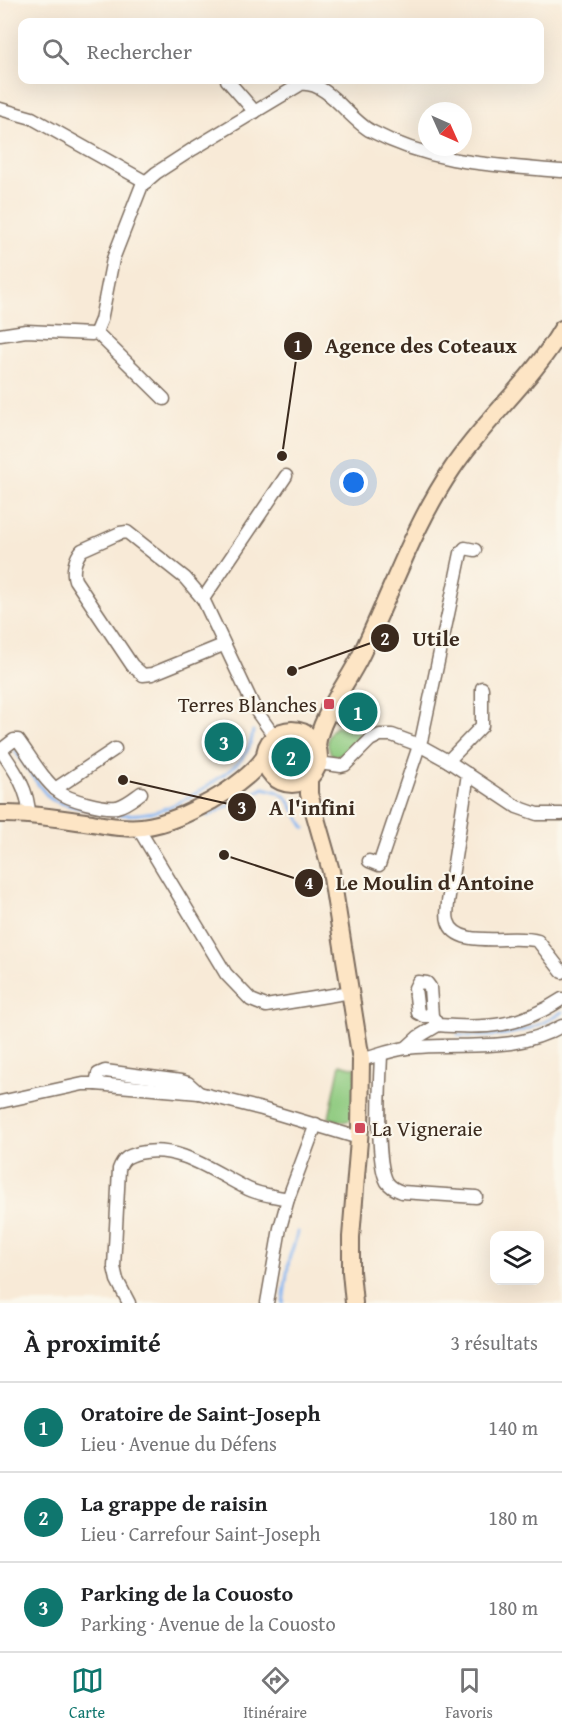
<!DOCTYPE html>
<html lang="fr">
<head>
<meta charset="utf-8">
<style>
  body { margin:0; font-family:"Gentium Book Plus",serif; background:#f6f6f6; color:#202124 }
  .controls { position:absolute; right:18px; bottom:18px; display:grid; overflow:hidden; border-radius:12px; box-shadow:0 6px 24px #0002 }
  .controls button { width:54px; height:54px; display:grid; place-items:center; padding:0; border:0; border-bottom:2px solid #e0e0e0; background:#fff; color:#202124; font:30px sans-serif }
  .compass { position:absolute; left:418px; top:102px; width:54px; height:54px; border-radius:50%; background:#fff; box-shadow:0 6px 24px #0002; rotate:135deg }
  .you { position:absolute; left:354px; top:483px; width:21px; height:21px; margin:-15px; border:4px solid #fff; border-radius:50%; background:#1a73e8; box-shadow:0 0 0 9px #1a73e833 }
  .badge { display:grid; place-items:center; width:39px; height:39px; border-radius:50%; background:#0f766e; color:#fff; font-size:20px; font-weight:700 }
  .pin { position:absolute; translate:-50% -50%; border:3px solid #fff; box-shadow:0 2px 6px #0006 }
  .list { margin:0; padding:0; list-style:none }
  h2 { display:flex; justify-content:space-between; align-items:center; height:78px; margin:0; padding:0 24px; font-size:26px }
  h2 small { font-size:20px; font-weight:400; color:#757577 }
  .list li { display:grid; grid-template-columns:39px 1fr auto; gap:18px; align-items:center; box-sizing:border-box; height:90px; padding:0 24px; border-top:2px solid #e0e0e0 }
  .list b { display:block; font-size:22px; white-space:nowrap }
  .list p { margin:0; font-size:20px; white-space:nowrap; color:#757577 }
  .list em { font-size:20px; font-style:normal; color:#757577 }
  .icon { flex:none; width:33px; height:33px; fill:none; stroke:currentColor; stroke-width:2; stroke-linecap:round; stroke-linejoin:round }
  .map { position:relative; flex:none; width:562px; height:1303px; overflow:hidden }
  .search { position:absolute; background:#fff; box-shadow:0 6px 24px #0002; left:18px; right:18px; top:18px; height:66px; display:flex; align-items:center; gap:15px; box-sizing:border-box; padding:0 21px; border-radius:12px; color:#757577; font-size:22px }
  .sheet { height:348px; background:#fff }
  nav { display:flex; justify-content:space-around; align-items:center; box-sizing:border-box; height:84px; border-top:2px solid #e0e0e0; background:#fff; font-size:16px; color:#757577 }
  nav a { display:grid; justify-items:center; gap:3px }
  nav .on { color:#0f766e }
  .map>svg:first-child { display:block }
</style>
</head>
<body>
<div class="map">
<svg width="562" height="1303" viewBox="0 0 562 1303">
  <rect width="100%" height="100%" fill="#fbf7ec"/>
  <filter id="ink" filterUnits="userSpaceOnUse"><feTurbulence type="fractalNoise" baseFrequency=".0167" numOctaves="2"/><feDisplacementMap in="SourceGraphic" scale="12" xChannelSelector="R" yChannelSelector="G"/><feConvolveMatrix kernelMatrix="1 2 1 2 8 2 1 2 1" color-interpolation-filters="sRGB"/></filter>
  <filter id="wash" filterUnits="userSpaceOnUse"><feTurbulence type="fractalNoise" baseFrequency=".008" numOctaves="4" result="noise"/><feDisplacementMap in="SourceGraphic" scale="24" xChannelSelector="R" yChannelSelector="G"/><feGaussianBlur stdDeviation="1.35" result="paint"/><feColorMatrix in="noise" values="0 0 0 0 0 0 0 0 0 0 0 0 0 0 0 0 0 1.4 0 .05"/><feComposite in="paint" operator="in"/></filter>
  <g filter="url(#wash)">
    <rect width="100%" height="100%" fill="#f8ead7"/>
    <!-- green -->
    <g fill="#8eca7f" stroke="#647a4e" stroke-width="1.5">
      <path d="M337 726 361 732C356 746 349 758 332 755 325 745 326 733 337 726Z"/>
      <circle cx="293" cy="757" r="20"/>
      <path d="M340 1064 356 1068 357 1116C347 1124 341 1122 329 1118Z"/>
    </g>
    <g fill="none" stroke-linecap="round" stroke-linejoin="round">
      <!-- stream -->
      <g stroke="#87b7f2" stroke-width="3">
        <path d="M15 751C23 761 43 794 51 799 60 804 72 806 82 808 138 823 170 813 216 780 235 767 251 755 253 731"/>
        <path d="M208 816 264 788 278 792 287 798 305 828"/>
        <path d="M458 1035C494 1039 531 1033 562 1012"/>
        <path d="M283 1303 289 1259 298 1232"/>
      </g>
    </g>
  </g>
  <g filter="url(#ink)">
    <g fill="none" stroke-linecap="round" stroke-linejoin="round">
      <defs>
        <g id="minor">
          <path d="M227 80 255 112"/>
          <path d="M0 109 32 118 146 182"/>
          <path d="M96 332 164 399"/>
          <path d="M0 335 26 331 92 334 96 332 101 320 113 259 142 185 156 173 193 149 301 84C328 81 349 120 371 131 433 164 495 165 562 171"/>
          <path d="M203 599 185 578 127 532 120 533 82 550C75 558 72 571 75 580L132 665 143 675 152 674 223 645"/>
          <path d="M327 706 342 719 349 721"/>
          <path d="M274 736 255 709 203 599 286 476"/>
          <path d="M0 749C14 769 29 790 29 815"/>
          <path d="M1 750 14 740H18C30 756 43 780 59 792 69 800 104 809 117 807 126 805 134 798 141 793"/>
          <path d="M448 761 482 726V688"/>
          <path d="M319 763 341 766 345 765 370 740 380 735H392L419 745 448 761 517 807 537 814H562"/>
          <path d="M468 774 448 902C448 908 446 915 448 921 456 951 514 933 538 941L562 972"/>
          <path d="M55 789 115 749"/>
          <path d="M138 828 226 974 251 1000 266 1006 351 992"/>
          <path d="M369 861 379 865 422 737 461 553 465 548 475 550"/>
          <path d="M432 1016H424L418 1013 415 988 418 982 427 983 430 987 432 1016 438 1025C487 1029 520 1027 562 999"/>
          <path d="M406 1048 418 1037 438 1025"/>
          <path d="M381 1055C380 1082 375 1161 387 1182 391 1188 396 1190 402 1192L476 1197"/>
          <path d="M361 1060C376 1056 391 1050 406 1048 461 1041 510 1055 562 1026"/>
          <path d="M96 1084 98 1074 105 1071 181 1081 188 1083 199 1093"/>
          <path d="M0 1102 83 1084H96L199 1093 262 1109 359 1138"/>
          <path d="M129 1303 117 1280 114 1267 119 1169C123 1158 128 1156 139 1153 180 1144 213 1172 248 1189 260 1195 275 1196 288 1199"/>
          <path d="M267 1303 280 1228 288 1199 316 1124"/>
        </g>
        <g id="secondary">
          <circle cx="292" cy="757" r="27"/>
          <path d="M317 746C319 719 348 682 360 657 391 594 413 526 452 469 485 419 532 381 562 329"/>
          <path d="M309 778V794L331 871 361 1060 360 1128 351 1237V1272L354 1303"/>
          <path d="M0 814C31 813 61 819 92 823 108 826 125 829 142 827 167 824 189 813 211 801 230 790 251 776 264 758"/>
        </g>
      </defs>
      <!-- minor casing -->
      <use href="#minor" stroke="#7d6d5f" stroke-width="15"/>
      <!-- secondary casing -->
      <use href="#secondary" stroke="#7d6d5f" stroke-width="20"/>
      <!-- minor -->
      <use href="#minor" stroke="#fff" stroke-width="12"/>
      <!-- secondary -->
      <use href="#secondary" stroke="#fde5c5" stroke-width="16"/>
    </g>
  </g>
  <!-- markers -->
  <g fill="#d1495b" stroke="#fbf7ec" stroke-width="2">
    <rect x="323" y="698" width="12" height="12" rx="3"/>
    <rect x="354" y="1122" width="12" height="12" rx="3"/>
  </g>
  <g text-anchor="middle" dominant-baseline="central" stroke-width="4.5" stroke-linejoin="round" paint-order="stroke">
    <!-- poi labels -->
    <g font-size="21" fill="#3b2a1e" stroke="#fbf7ec" text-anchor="end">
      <text x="317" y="704">Terres Blanches</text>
      <text x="372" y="1128" text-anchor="start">La Vigneraie</text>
    </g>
  </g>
  <!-- callouts -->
  <path fill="none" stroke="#3b2a1e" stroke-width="2" d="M282 456L298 346M292 671L385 638M123 780L242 807M224 855L309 883"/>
  <g fill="#3b2a1e" stroke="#fbf7ec" stroke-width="2">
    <circle cx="282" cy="456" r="6"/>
    <circle cx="292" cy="671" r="6"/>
    <circle cx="123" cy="780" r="6"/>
    <circle cx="224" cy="855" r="6"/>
    <circle cx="298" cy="346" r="15"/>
    <circle cx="385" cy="638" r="15"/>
    <circle cx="242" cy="807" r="15"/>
    <circle cx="309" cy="883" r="15"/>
  </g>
  <g font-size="18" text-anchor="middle" font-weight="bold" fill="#fff">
    <text x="298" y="352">1</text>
    <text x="385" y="645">2</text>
    <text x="242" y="814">3</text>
    <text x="309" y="889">4</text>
  </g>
  <g font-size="22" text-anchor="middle" font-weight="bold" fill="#3b2a1e" stroke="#fbf7ec" stroke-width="4.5" stroke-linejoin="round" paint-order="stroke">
    <text x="421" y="353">Agence des Coteaux</text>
    <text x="436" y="646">Utile</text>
    <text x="312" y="815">A l'infini</text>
    <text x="435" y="890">Le Moulin d'Antoine</text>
  </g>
</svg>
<div class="controls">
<button><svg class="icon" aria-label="layers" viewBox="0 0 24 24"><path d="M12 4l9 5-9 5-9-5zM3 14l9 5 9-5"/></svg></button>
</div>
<svg class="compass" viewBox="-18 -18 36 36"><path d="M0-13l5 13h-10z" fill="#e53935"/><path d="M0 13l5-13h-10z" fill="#757577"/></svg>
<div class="you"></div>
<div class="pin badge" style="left:358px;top:712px">1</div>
<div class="pin badge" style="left:291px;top:757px">2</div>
<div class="pin badge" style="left:224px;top:742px">3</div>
<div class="search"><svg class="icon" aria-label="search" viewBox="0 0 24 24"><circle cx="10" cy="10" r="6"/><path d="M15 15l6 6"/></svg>Rechercher</div>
</div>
<section class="sheet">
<h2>À proximité<small>3 résultats</small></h2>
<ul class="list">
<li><span class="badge">1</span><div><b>Oratoire de Saint-Joseph</b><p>Lieu · Avenue du Défens</p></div><em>140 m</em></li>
<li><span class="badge">2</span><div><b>La grappe de raisin</b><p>Lieu · Carrefour Saint-Joseph</p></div><em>180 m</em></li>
<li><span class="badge">3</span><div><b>Parking de la Couosto</b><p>Parking · Avenue de la Couosto</p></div><em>180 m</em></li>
</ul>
</section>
<nav>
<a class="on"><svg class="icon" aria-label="map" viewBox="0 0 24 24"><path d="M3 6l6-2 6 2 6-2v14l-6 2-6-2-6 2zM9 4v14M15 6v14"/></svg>Carte</a>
<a><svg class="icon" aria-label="directions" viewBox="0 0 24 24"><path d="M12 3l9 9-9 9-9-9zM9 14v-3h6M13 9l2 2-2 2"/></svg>Itinéraire</a>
<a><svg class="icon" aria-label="saved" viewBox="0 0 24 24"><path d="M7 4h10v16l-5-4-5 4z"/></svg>Favoris</a>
</nav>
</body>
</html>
